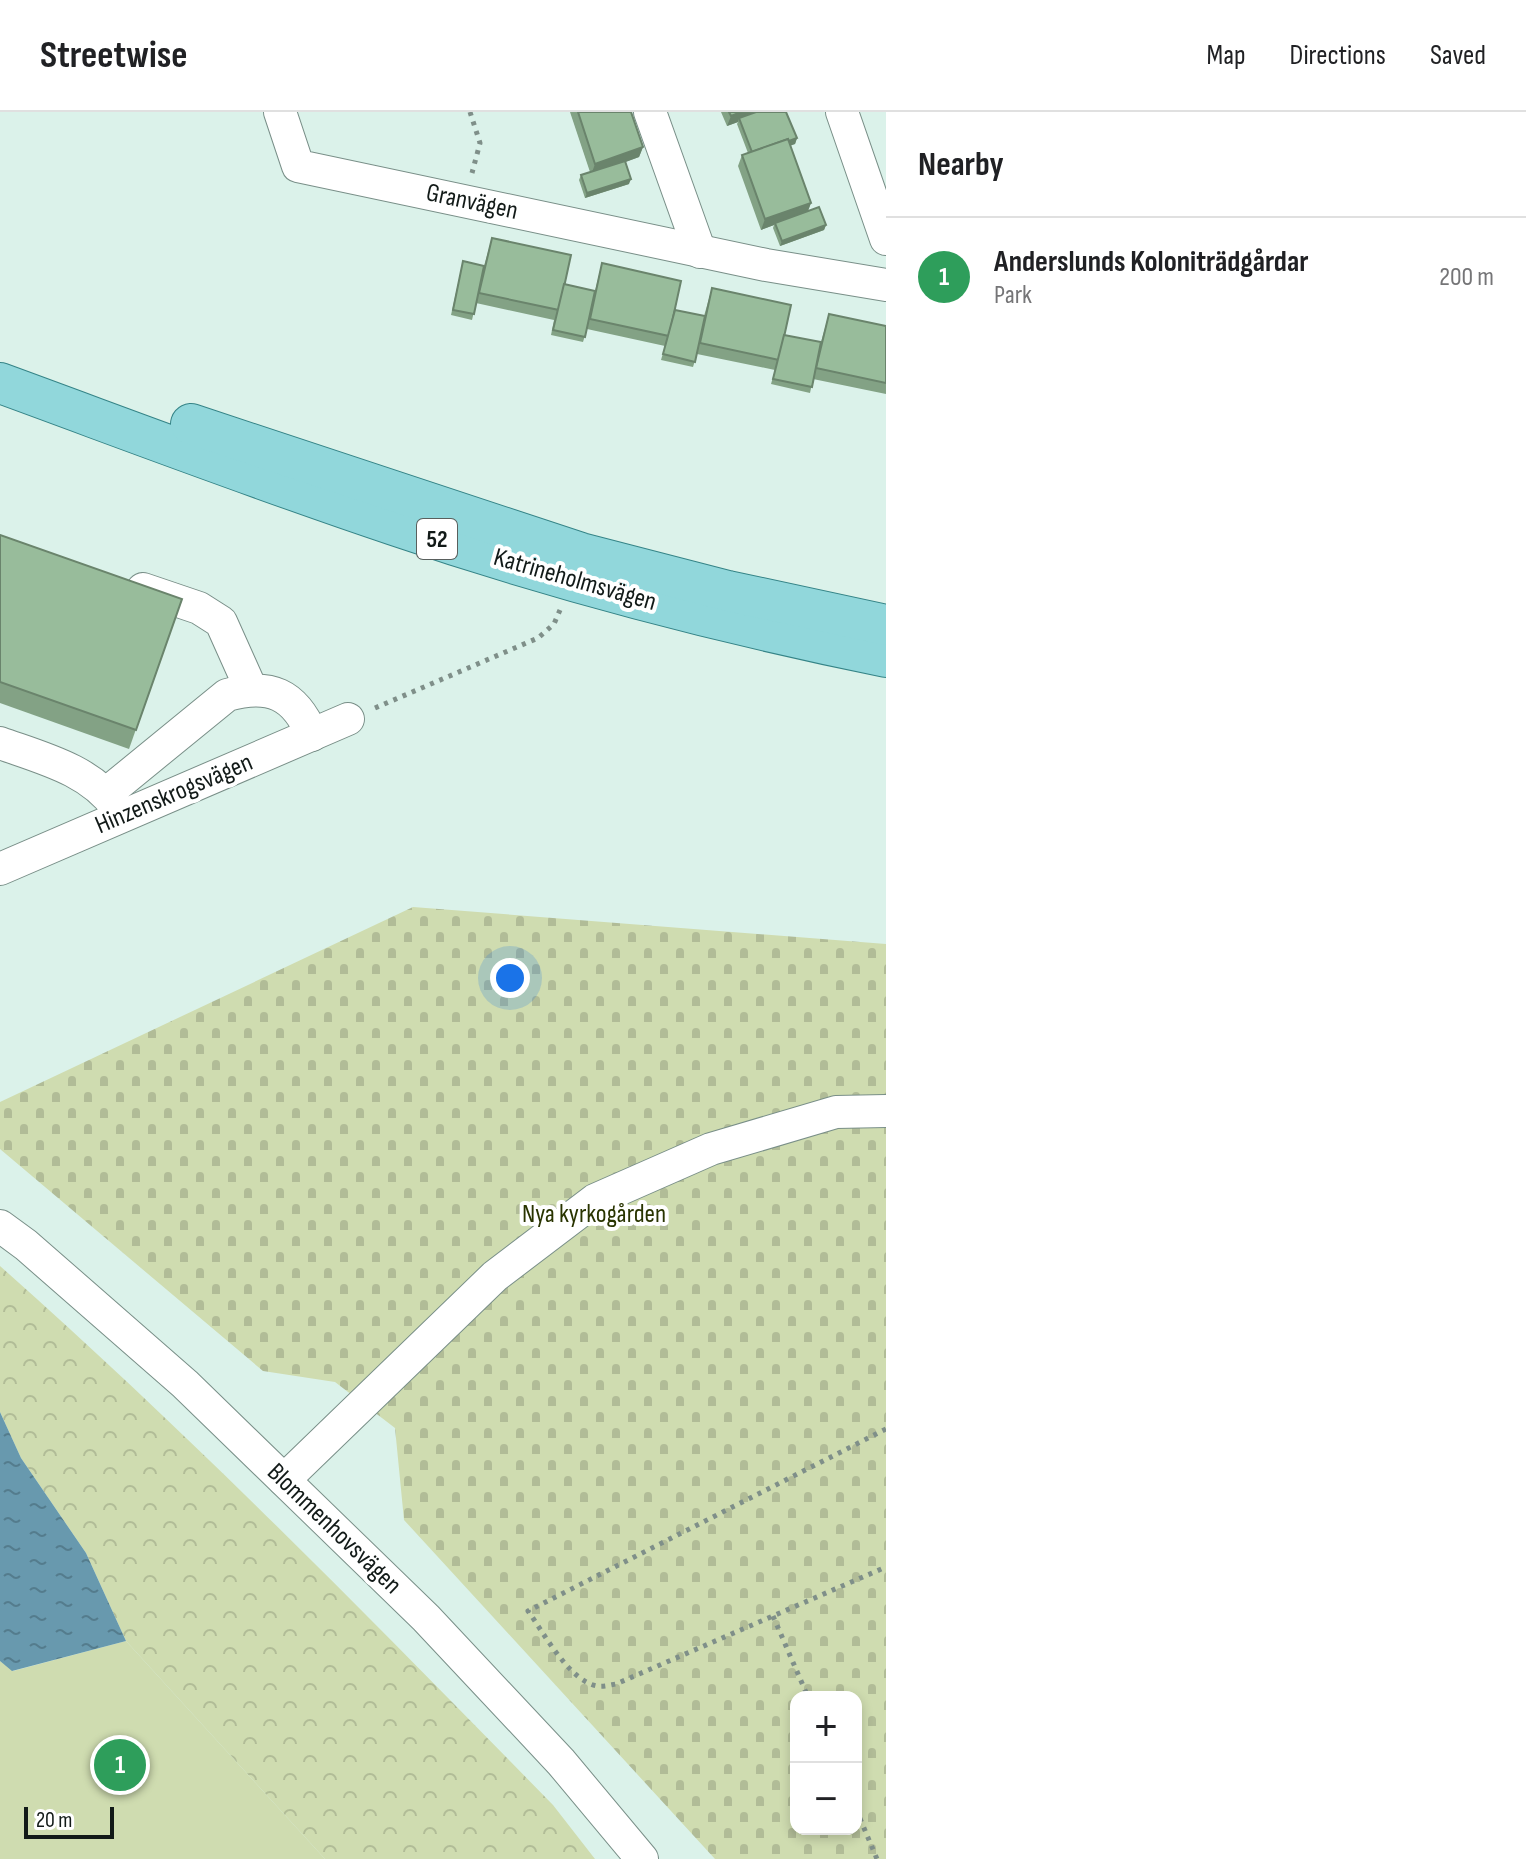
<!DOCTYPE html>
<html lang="en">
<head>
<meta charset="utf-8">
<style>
  body { margin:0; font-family:"Sofia Sans Condensed",sans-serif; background:#f6f6f6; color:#202124 }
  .controls { position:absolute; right:24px; bottom:24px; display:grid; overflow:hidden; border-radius:16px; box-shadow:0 4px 12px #0003 }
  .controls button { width:72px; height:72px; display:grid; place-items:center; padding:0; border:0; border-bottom:2px solid #e0e0e0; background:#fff; color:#202124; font:40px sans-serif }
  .scale { position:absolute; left:24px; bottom:20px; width:90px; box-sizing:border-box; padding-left:8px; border:4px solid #121a18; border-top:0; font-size:22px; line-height:28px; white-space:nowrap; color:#121a18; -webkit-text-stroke:6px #fff; paint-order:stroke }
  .you { position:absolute; left:510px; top:866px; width:28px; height:28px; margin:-20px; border:6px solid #fff; border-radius:50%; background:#1a73e8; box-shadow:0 0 0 12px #1a73e833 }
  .badge { display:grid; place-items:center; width:52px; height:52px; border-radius:50%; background:#a94513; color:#fff; font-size:26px; font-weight:700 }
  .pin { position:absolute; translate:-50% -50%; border:4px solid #fff; box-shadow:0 2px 8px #0006 }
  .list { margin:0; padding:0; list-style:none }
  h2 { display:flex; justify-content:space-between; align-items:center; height:104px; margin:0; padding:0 32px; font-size:34px }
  h2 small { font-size:26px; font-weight:400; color:#757577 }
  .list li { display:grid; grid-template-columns:52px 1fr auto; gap:24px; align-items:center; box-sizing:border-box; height:120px; padding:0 32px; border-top:2px solid #e0e0e0 }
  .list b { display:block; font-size:30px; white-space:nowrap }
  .list p { margin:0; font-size:26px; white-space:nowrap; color:#757577 }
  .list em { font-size:26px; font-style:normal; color:#757577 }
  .map { position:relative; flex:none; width:886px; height:1747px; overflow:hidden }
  header { display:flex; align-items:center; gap:48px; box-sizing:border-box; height:112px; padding:0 40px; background:#fff; border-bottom:2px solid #e0e0e0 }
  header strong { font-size:38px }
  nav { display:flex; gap:44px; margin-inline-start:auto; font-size:28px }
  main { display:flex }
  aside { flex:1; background:#fff }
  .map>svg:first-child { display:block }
</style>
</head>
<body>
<header>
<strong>Streetwise</strong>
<nav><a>Map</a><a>Directions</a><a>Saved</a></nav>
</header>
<main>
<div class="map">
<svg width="886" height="1747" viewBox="0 0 886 1747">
  <defs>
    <pattern id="forest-crowns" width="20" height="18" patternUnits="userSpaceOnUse" patternTransform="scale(2)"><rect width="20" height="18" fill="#cfdcb0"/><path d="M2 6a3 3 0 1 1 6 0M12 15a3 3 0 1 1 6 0" fill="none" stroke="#b1bc97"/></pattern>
    <pattern id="cemetery-stones" width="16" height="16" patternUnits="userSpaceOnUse" patternTransform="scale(2)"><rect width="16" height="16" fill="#cfdcb0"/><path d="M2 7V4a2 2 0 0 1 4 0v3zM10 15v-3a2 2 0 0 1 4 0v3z" fill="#b1bc97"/></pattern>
    <pattern id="water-ripples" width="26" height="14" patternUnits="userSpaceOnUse" patternTransform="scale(2)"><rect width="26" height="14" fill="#6899ae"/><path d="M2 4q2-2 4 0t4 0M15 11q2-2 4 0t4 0" fill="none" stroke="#547c8d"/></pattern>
  </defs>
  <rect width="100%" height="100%" fill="#dbf2ea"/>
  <!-- forest -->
  <path fill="url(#forest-crowns)" d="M0 1154C193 1325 373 1509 553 1693L595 1747H325L126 1529 86 1441 21 1346 0 1300Z"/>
  <!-- cemetery -->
  <path fill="url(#cemetery-stones)" fill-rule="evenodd" d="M413 795 886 832V1747H715L404 1408 395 1316 335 1270 263 1259 0 1037V990ZM796 1585H856V1717H796Z"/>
  <!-- garden -->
  <path fill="#cfdcb0" d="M126 1529 325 1747H0V1549L13 1559Z"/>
  <!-- water -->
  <path fill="url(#water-ripples)" d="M0 1300 21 1346 86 1441 126 1529 12 1559 0 1549Z"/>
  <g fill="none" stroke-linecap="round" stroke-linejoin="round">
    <defs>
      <g id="minor">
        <path d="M280 0 298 54 766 153 886 173"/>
        <path d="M650 0 700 140"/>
        <path d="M842 0 886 127"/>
        <path d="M143 477 199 496 221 510 251 577"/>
        <path d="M0 631C42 646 91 658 117 696"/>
        <path d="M107 681 227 583C270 571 295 582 312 623"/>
        <path d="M0 757 348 607"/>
        <path d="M0 1114 26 1133 185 1272 426 1506 561 1650 642 1747"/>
        <path d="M284 1368 495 1164 595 1088 711 1037 836 1000 886 999"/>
      </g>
      <g id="major">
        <path d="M0 271C131 319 262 369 394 413 555 468 720 511 886 545"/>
        <path d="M191 312 581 441 728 479 886 513"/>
      </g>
    </defs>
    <!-- minor casing -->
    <use href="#minor" stroke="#798f88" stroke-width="34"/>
    <!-- major casing -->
    <use href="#major" stroke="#358487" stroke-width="42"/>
    <!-- path -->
    <g stroke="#7f8f89" stroke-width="5" stroke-dasharray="4 6" stroke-linecap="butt">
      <path d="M470 0 480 31 472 61"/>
      <path d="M375 596 538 526 554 512 560 498"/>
      <path d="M886 1317 528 1499C544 1521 569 1569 597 1574 603 1575 610 1573 616 1572L886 1455"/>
      <path d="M773 1504 808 1585"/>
      <path d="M856 1697 877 1747"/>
    </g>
    <!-- minor -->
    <use href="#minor" stroke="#fff" stroke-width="32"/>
    <!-- major -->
    <use href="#major" stroke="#91d7db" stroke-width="40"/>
  </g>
  <!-- wall -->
  <g fill="#83a285">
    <path d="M570 0H631L643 35 639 45 625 50 629 72 585 86 579 68 581 63 590 60Z"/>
    <path d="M721 0H786L797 26 795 32 790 33 811 91 808 99 826 113 824 118 780 134 773 116 774 113 761 118 738 54 742 43 748 41 737 12 738 10 727 14Z"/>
    <path d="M492 126 564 172 594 183 602 151 675 198 704 204 712 176 784 223 821 230 829 202 886 214V282L813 267 810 281 771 272 775 258 697 242 693 255 661 248 665 234 587 217 583 230 551 223 554 208 476 191 472 208 451 203 463 149 484 154Z"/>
    <path d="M0 423 182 487 129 637 0 591Z"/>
  </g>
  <!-- shaded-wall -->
  <g fill="#6a846c">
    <path d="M741 0H764L739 6 738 10 727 14 731 4Z"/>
    <path d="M797 26 795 32 751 48 753 43Z"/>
    <path d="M643 35 639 45 591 63 595 52Z"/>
    <path d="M631 67 629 72 585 86 587 81Z"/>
    <path d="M811 91 807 101 775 111 774 113 761 118 765 107Z"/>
    <path d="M826 113 824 118 780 134 782 129Z"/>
  </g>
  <!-- building -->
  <g fill="#98bc9b" stroke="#6a846c" stroke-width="2">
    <path d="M578 0H631L643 35 595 52Z"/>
    <path d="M729 0H741L731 4Z"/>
    <path d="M756 0H786L797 26 789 29 788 27 752 40 739 6Z"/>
    <path d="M788 27 811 91 765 107 742 43Z"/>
    <path d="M625 49 631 67 587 81 581 63Z"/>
    <path d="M819 95 826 113 782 129 775 111Z"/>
    <path d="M492 126 571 143 559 198 479 181Z"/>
    <path d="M463 149 484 154 474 202 453 198Z"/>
    <path d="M602 151 681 169 669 224 590 207Z"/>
    <path d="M564 172 595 179 585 225 553 218Z"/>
    <path d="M712 176 791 193 779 248 700 231Z"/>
    <path d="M675 198 705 204 695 250 663 242Z"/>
    <path d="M829 202 886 214V271L816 256Z"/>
    <path d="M784 223 821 230 812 275 773 267Z"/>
    <path d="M0 423 182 487 136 618 0 570Z"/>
  </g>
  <g text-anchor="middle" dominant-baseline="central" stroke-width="8" stroke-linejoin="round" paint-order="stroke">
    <!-- shield labels -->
    <rect fill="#fff" stroke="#595f5d" stroke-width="2" x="417" y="407" width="40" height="40" rx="6"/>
    <g font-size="24" font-weight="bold" fill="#121a18">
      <text x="437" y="427">52</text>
    </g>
    <!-- street labels -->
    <g font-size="26" fill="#121a18" stroke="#fff">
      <text transform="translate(472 90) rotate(12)">Granvägen</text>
      <text transform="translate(575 468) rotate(16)">Katrineholmsvägen</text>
      <text transform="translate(174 682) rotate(-23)">Hinzenskrogsvägen</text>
      <text transform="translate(334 1417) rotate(44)">Blommenhovsvägen</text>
    </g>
    <!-- park labels -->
    <g font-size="26" fill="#293400" stroke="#fff">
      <text x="594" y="1102">Nya kyrkogården</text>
    </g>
  </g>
</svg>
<div class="controls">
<button>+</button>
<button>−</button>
</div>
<div class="scale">20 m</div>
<div class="you"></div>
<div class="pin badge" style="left:120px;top:1653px;background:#2e9e5b">1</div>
</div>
<aside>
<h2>Nearby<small></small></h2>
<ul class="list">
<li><span class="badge" style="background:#2e9e5b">1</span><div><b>Anderslunds Koloniträdgårdar</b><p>Park</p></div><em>200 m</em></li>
</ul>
</aside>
</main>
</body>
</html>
